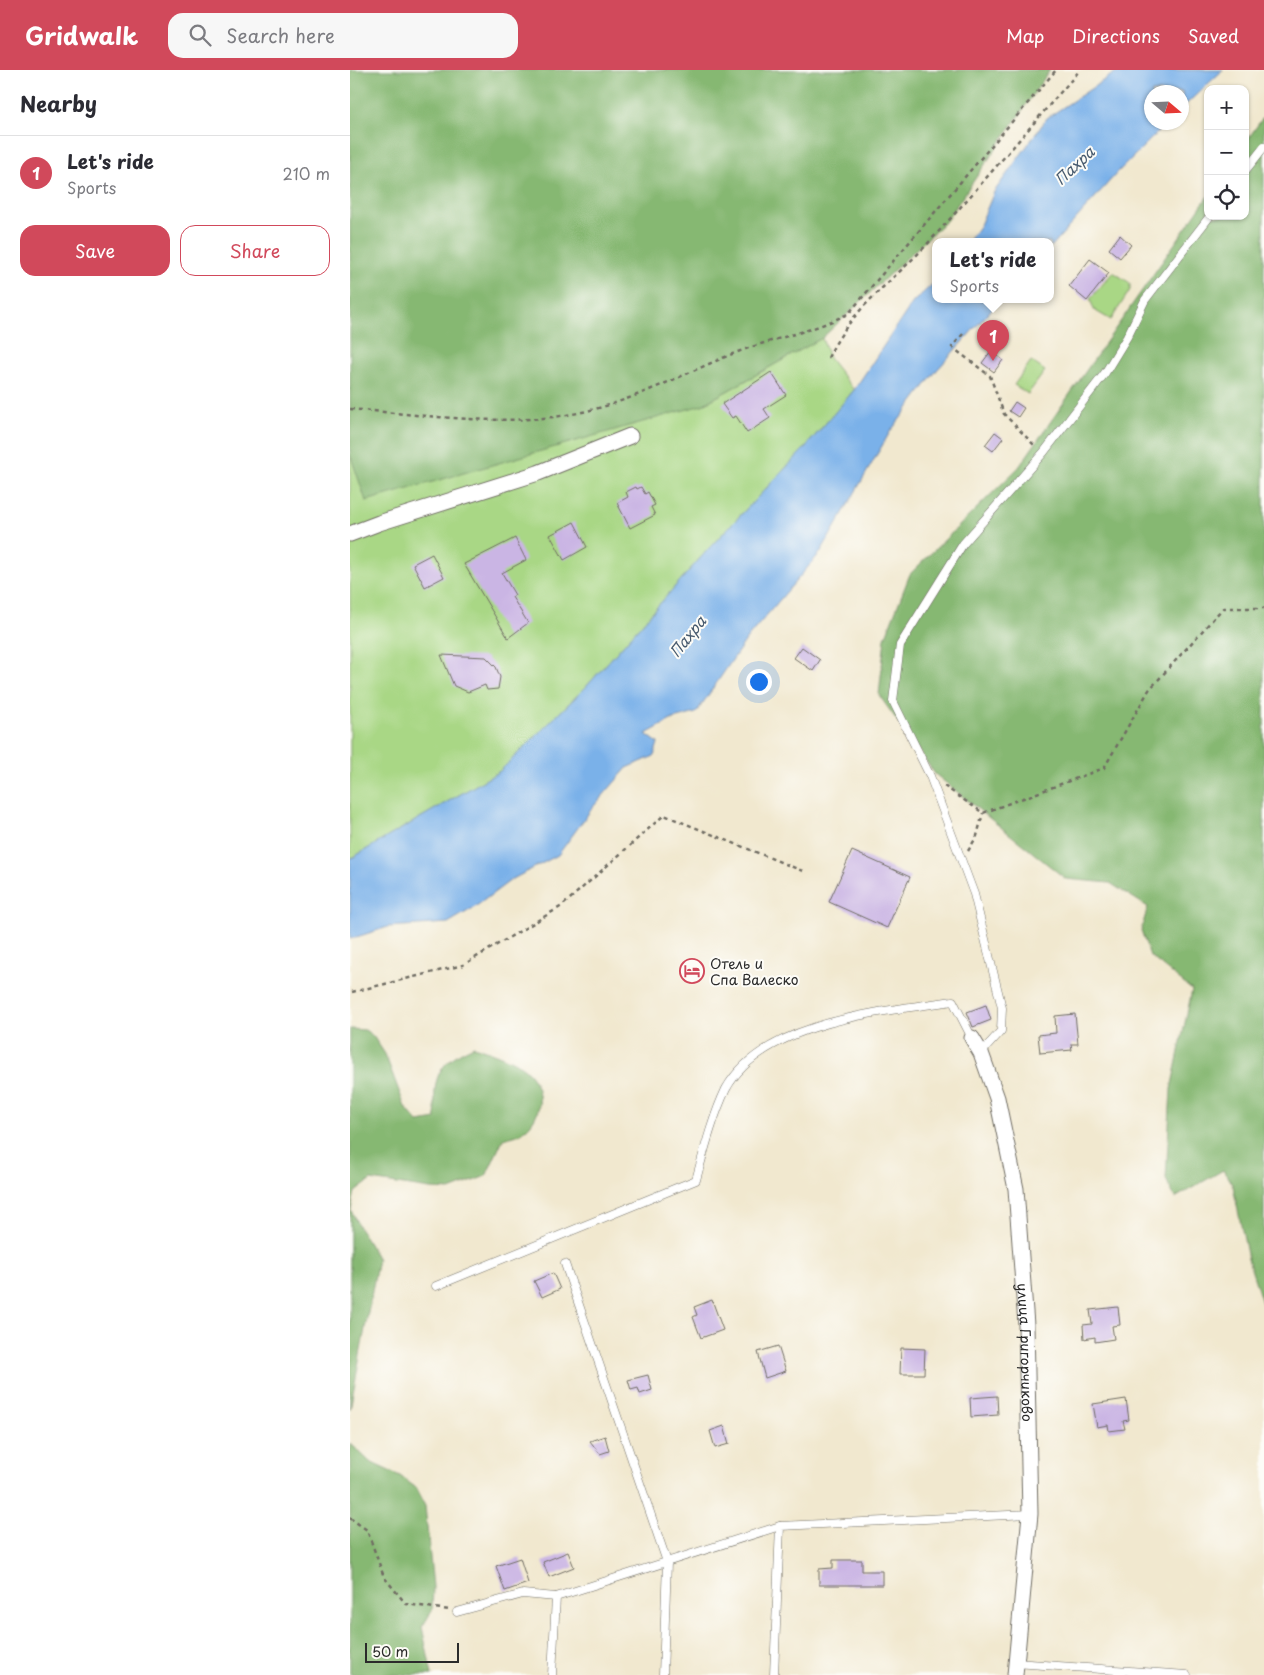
<!DOCTYPE html>
<html lang="en">
<head>
<meta charset="utf-8">
<style>
  body { margin:0; font-family:"Playpen Sans",sans-serif; background:#f7f7f7; color:#2b2b33 }
  .controls { position:absolute; right:15px; top:15px; display:grid; overflow:hidden; border-radius:10px; box-shadow:0 1px 4px #0004 }
  .controls button { width:45px; height:45px; display:grid; place-items:center; padding:0; border:0; border-bottom:1px solid #e1e1e2; background:#fff; color:#2b2b33; font:25px sans-serif }
  .compass { position:absolute; left:794px; top:15px; width:45px; height:45px; border-radius:50%; background:#fff; box-shadow:0 1px 4px #0004; rotate:109deg }
  .scale { position:absolute; left:15px; bottom:12px; width:94px; box-sizing:border-box; padding-left:5px; border:2px solid #2b2b2b; border-top:0; font-size:14px; line-height:18px; white-space:nowrap; color:#2b2b2b; -webkit-text-stroke:4px #fdfcf7; paint-order:stroke }
  .you { position:absolute; left:408px; top:611px; width:18px; height:18px; margin:-12px; border:4px solid #fff; border-radius:50%; background:#1a73e8; box-shadow:0 0 0 8px #1a73e833 }
  .badge { display:grid; place-items:center; width:32px; height:32px; border-radius:50%; background:#d1495b; color:#fff; font-size:16px; font-weight:700 }
  .pin { position:absolute; translate:-50% -41px; filter:drop-shadow(0 1px 2px #0008) }
  .pin::after { content:''; position:absolute; top:26px; width:18px; height:15px; background:inherit; clip-path:polygon(0 0,100% 0,50% 100%) }
  .popup { position:absolute; left:582px; top:168px; width:122px; height:65px; box-sizing:border-box; display:grid; place-content:center; border-radius:10px; background:#fff; filter:drop-shadow(0 1px 4px #0005); font-size:16px; white-space:nowrap; color:#7c7c81 }
  .popup b { font-size:19px; color:#2b2b33 }
  .popup::after { content:''; position:absolute; left:50%; top:100%; margin-left:-10px; border:10px solid transparent; border-top-color:#fff }
  .list { margin:0; padding:0; list-style:none }
  h2 { display:flex; justify-content:space-between; align-items:center; height:65px; margin:0; padding:0 20px; font-size:21px }
  h2 small { font-size:16px; font-weight:400; color:#7c7c81 }
  .list li { display:grid; grid-template-columns:32px 1fr auto; gap:15px; align-items:center; box-sizing:border-box; height:75px; padding:0 20px; border-top:1px solid #e1e1e2 }
  .list b { display:block; font-size:19px; white-space:nowrap }
  .list p { margin:0; font-size:16px; white-space:nowrap; color:#7c7c81 }
  .list em { font-size:16px; font-style:normal; color:#7c7c81 }
  .actions { display:flex; gap:10px; padding:15px 20px }
  .actions a { flex:1; padding:11px 0; border:1px solid #d1495b; border-radius:15px; text-align:center; font-size:18px; color:#d1495b }
  .actions .main { background:#d1495b; color:#fff }
  .icon { flex:none; width:28px; height:28px; fill:none; stroke:currentColor; stroke-width:2; stroke-linecap:round; stroke-linejoin:round }
  .map { position:relative; flex:none; width:914px; height:1605px; overflow:hidden }
  header { display:flex; align-items:center; gap:30px; box-sizing:border-box; height:70px; padding:0 25px; background:#d1495b; color:#fff }
  header strong { font-size:24px }
  nav { display:flex; gap:28px; margin-inline-start:auto; font-size:18px }
  .search { width:350px; height:45px; background:#f7f7f7; display:flex; align-items:center; gap:12px; box-sizing:border-box; padding:0 18px; border-radius:15px; color:#7c7c81; font-size:19px }
  main { display:flex }
  aside { flex:1; background:#fff }
  .map>svg:first-child { display:block }
</style>
</head>
<body>
<header>
<strong>Gridwalk</strong>
<div class="search"><svg class="icon" aria-label="search" viewBox="0 0 24 24"><circle cx="10" cy="10" r="6"/><path d="M15 15l6 6"/></svg>Search here</div>
<nav><a>Map</a><a>Directions</a><a>Saved</a></nav>
</header>
<main>
<aside>
<h2>Nearby<small></small></h2>
<ul class="list">
<li><span class="badge">1</span><div><b>Let's ride</b><p>Sports</p></div><em>210 m</em></li>
</ul>
<div class="actions"><a class="main">Save</a><a>Share</a></div>
</aside>
<div class="map">
<svg width="914" height="1605" viewBox="0 0 914 1605">
  <rect width="100%" height="100%" fill="#fdfcf7"/>
  <filter id="ink" filterUnits="userSpaceOnUse"><feTurbulence type="fractalNoise" baseFrequency=".02" numOctaves="2"/><feDisplacementMap in="SourceGraphic" scale="10" xChannelSelector="R" yChannelSelector="G"/><feConvolveMatrix kernelMatrix="1 2 1 2 8 2 1 2 1" color-interpolation-filters="sRGB"/></filter>
  <filter id="wash" filterUnits="userSpaceOnUse"><feTurbulence type="fractalNoise" baseFrequency=".0096" numOctaves="4" result="noise"/><feDisplacementMap in="SourceGraphic" scale="20" xChannelSelector="R" yChannelSelector="G"/><feGaussianBlur stdDeviation="1.12" result="paint"/><feColorMatrix in="noise" values="0 0 0 0 0 0 0 0 0 0 0 0 0 0 0 0 0 1.4 0 .05"/><feComposite in="paint" operator="in"/></filter>
  <g filter="url(#wash)">
    <rect width="100%" height="100%" fill="#f1e8cf"/>
    <!-- green -->
    <g fill="#a9d785" stroke="#6a8158">
      <path d="M763 202 780 213V220L761 250 744 240 740 229Z"/>
      <path d="M472 268 479 288 504 320 453 380 361 476 236 617 150 701 0 789V384L352 335Z"/>
      <path d="M681 291 695 301 678 324 664 315Z"/>
    </g>
    <!-- forest -->
    <g fill="#86b872" stroke="#58724e">
      <path d="M0 0H700L596 151 472 268 352 335 16 431 0 384Z"/>
      <path d="M914 46V1239L898 1189 883 1116 873 1100 825 1128 816 1109 821 1019 842 920 800 886 791 860 798 837 760 813 716 809 633 743 585 704 529 625 535 568 560 504 669 397 858 126V146H895V73Z"/>
      <path d="M0 959 15 960 23 966 35 984 55 1037 68 1052 86 1049C82 1010 85 993 124 976 140 982 163 989 176 1000 195 1018 194 1047 171 1063 167 1066 159 1067 153 1069L136 1106 100 1120 80 1119 21 1110 5 1122 1 1140 9 1157 28 1189 0 1339Z"/>
      <path d="M0 1373 20 1392 50 1406 65 1417 75 1436 83 1517 82 1541 72 1557 82 1605H0Z"/>
    </g>
    <!-- water -->
    <g fill="#7ab1e9" stroke="#526e8a">
      <path d="M769 0H873L832 38V22H802V52L817 53 766 104 701 177 700 172H618L630 155 644 122 697 48Z"/>
      <path d="M585 212 586 230H650L587 300 540 362 470 483 398 567 346 643 323 649 296 664 308 673 304 686 277 698 243 737 208 785 161 810 125 837 98 853 38 857 0 869V789L150 701 236 617 361 476 453 380 504 320 563 232Z"/>
    </g>
    <g id="blocks">
      <!-- building -->
      <g fill="#cab5e4">
        <path d="M770 165 781 175 770 188 759 179Z"/>
        <path d="M740 189 759 203 737 231 719 216Z"/>
        <path d="M641 281 653 290 644 302 632 293Z"/>
        <path d="M421 302 436 325 414 339 420 348 397 363 386 346 382 348 372 334Z"/>
        <path d="M665 332 674 338 668 347 659 341Z"/>
        <path d="M645 362 653 368 643 381 635 375Z"/>
        <path d="M286 417 287 419 291 417 295 424 298 422 305 435 301 437 305 445 280 458 267 433 278 427 276 422Z"/>
        <path d="M224 452 237 477 214 490 200 465Z"/>
        <path d="M165 468 176 490 152 503 165 525 162 527 178 553 158 568 114 494Z"/>
        <path d="M82 484 94 507 75 517 63 494Z"/>
        <path d="M452 577 470 590 463 601 444 588Z"/>
        <path d="M91 585 136 587 146 597 150 607 148 619 137 620 135 615 118 622 104 616Z"/>
        <path d="M502 781 560 807 537 858 479 832Z"/>
        <path d="M636 935 641 950 623 957 617 942Z"/>
        <path d="M725 944 728 974H721L722 980 690 983 688 965 706 963 705 946Z"/>
        <path d="M203 1203 210 1219 192 1227 184 1211Z"/>
        <path d="M362 1230 373 1260 351 1268 343 1247 347 1245 344 1237Z"/>
        <path d="M768 1237 770 1255 762 1256 764 1269 745 1272V1267L734 1269 733 1255 742 1254 740 1240Z"/>
        <path d="M428 1276 436 1301 415 1308 408 1282Z"/>
        <path d="M551 1278 575 1279 574 1304H550Z"/>
        <path d="M298 1305 302 1320 290 1324 288 1318 281 1320 278 1310Z"/>
        <path d="M647 1326 648 1345 621 1347 620 1328Z"/>
        <path d="M776 1329 779 1350 773 1351 775 1359 759 1361 758 1355 747 1357 743 1334Z"/>
        <path d="M374 1356 379 1374 365 1378 360 1361Z"/>
        <path d="M255 1366 259 1381 250 1384 240 1371Z"/>
        <path d="M218 1482 224 1497 199 1507 193 1492Z"/>
        <path d="M170 1488 178 1513 155 1521 146 1496Z"/>
        <path d="M483 1490H512V1501H532V1515H469V1499L483 1498Z"/>
      </g>
    </g>
  </g>
  <g filter="url(#ink)">
    <use href="#blocks" fill-opacity="0" stroke="#706d64" stroke-width="1"/>
    <g fill="none" stroke-linecap="round" stroke-linejoin="round">
      <defs>
        <g id="lane">
          <path d="M895 101 914 77"/>
          <path d="M631 983 651 961 652 938 624 824 580 706 543 631 550 575 613 474 694 382 755 303 777 267 795 230 860 146"/>
          <path d="M215 1194 317 1492 313 1605"/>
          <path d="M86 1216 346 1110C354 1081 363 1046 376 1019 413 951 535 941 603 931L622 968"/>
          <path d="M107 1542 173 1524 206 1527"/>
          <path d="M665 1593 837 1605"/>
          <path d="M202 1605 206 1527 430 1456"/>
          <path d="M424 1605 430 1456 680 1444"/>
        </g>
        <g id="street">
          <path d="M0 464 29 453 188 403 280 366"/>
          <path id="s1" d="M622 968 631 983 647 1028 666 1119 676 1255 680 1444 665 1605"/>
        </g>
      </defs>
      <!-- lane casing -->
      <use href="#lane" stroke="#706d64" stroke-width="9"/>
      <!-- street casing -->
      <use href="#street" stroke="#706d64" stroke-width="17"/>
      <!-- path -->
      <g stroke="#706d64" stroke-width="2.5" stroke-dasharray="4 4" stroke-linecap="butt">
        <path d="M613 264 602 277 640 306 654 344 686 377"/>
        <path d="M478 288C501 238 544 211 580 171 631 115 680 57 730 0"/>
        <path d="M0 339C78 345 160 359 237 341 288 329 337 302 385 283 423 268 463 262 499 243L706 0"/>
        <path d="M594 716 633 743 754 698 799 620 873 538H914"/>
        <path d="M618 781 627 766 633 743"/>
        <path d="M2 922 113 895 212 836 314 745 455 802"/>
        <path d="M0 1448 17 1460 34 1507 56 1534 99 1540"/>
      </g>
      <!-- lane -->
      <use href="#lane" stroke="#fff" stroke-width="8"/>
      <!-- street -->
      <use href="#street" stroke="#fff" stroke-width="15"/>
    </g>
  </g>
  <!-- icons -->
  <defs>
    <symbol id="hotel-ring" viewBox="-11 -11 22 22"><circle r="9.5" fill="#fdfcf7" stroke="#d1495b" stroke-width="1.5"/><path d="M-6-4.5h1.5V1H6V5H4.5V3h-9V5H-6ZM-4 0a1.8 1.8 0 1 1 3.6 0ZM.5 0V-2.5h3Q6-2.5 6 0Z" fill="#d1495b"/></symbol>
  </defs>
  <g fill-rule="evenodd">
    <use href="#hotel-ring" x="328" y="887" width="28" height="28"/>
  </g>
  <g text-anchor="middle" dominant-baseline="central" stroke-width="4" stroke-linejoin="round" paint-order="stroke">
    <!-- poi labels -->
    <g font-size="14" fill="#2b2b2b" stroke="#fdfcf7" text-anchor="start">
      <text x="360" y="893">Отель и<tspan x="360" dy="16">Спа Валеско</tspan></text>
    </g>
    <!-- street labels -->
    <g font-size="14" fill="#2b2b2b" stroke="#fdfcf7">
      <text stroke="none"><textPath href="#s1" startOffset="322">улица Григорчиково</textPath></text>
    </g>
    <!-- water labels -->
    <g font-size="15" font-style="italic" fill="#475a6e" stroke="#fdfcf7">
      <text transform="translate(724 95) rotate(-43)">Пахра</text>
      <text transform="translate(337 566) rotate(-51)">Пахра</text>
    </g>
  </g>
</svg>
<div class="controls">
<button>+</button>
<button>−</button>
<button><svg class="icon" aria-label="locate" viewBox="0 0 24 24"><circle cx="12" cy="12" r="6"/><path d="M12 2v4M12 18v4M2 12h4M18 12h4"/></svg></button>
</div>
<svg class="compass" viewBox="-18 -18 36 36"><path d="M0-13l5 13h-10z" fill="#e53935"/><path d="M0 13l5-13h-10z" fill="#7c7c81"/></svg>
<div class="scale">50 m</div>
<div class="you"></div>
<div class="pin badge" style="left:643px;top:291px">1</div>
<div class="popup"><b>Let's ride</b>Sports</div>
</div>
</main>
</body>
</html>
